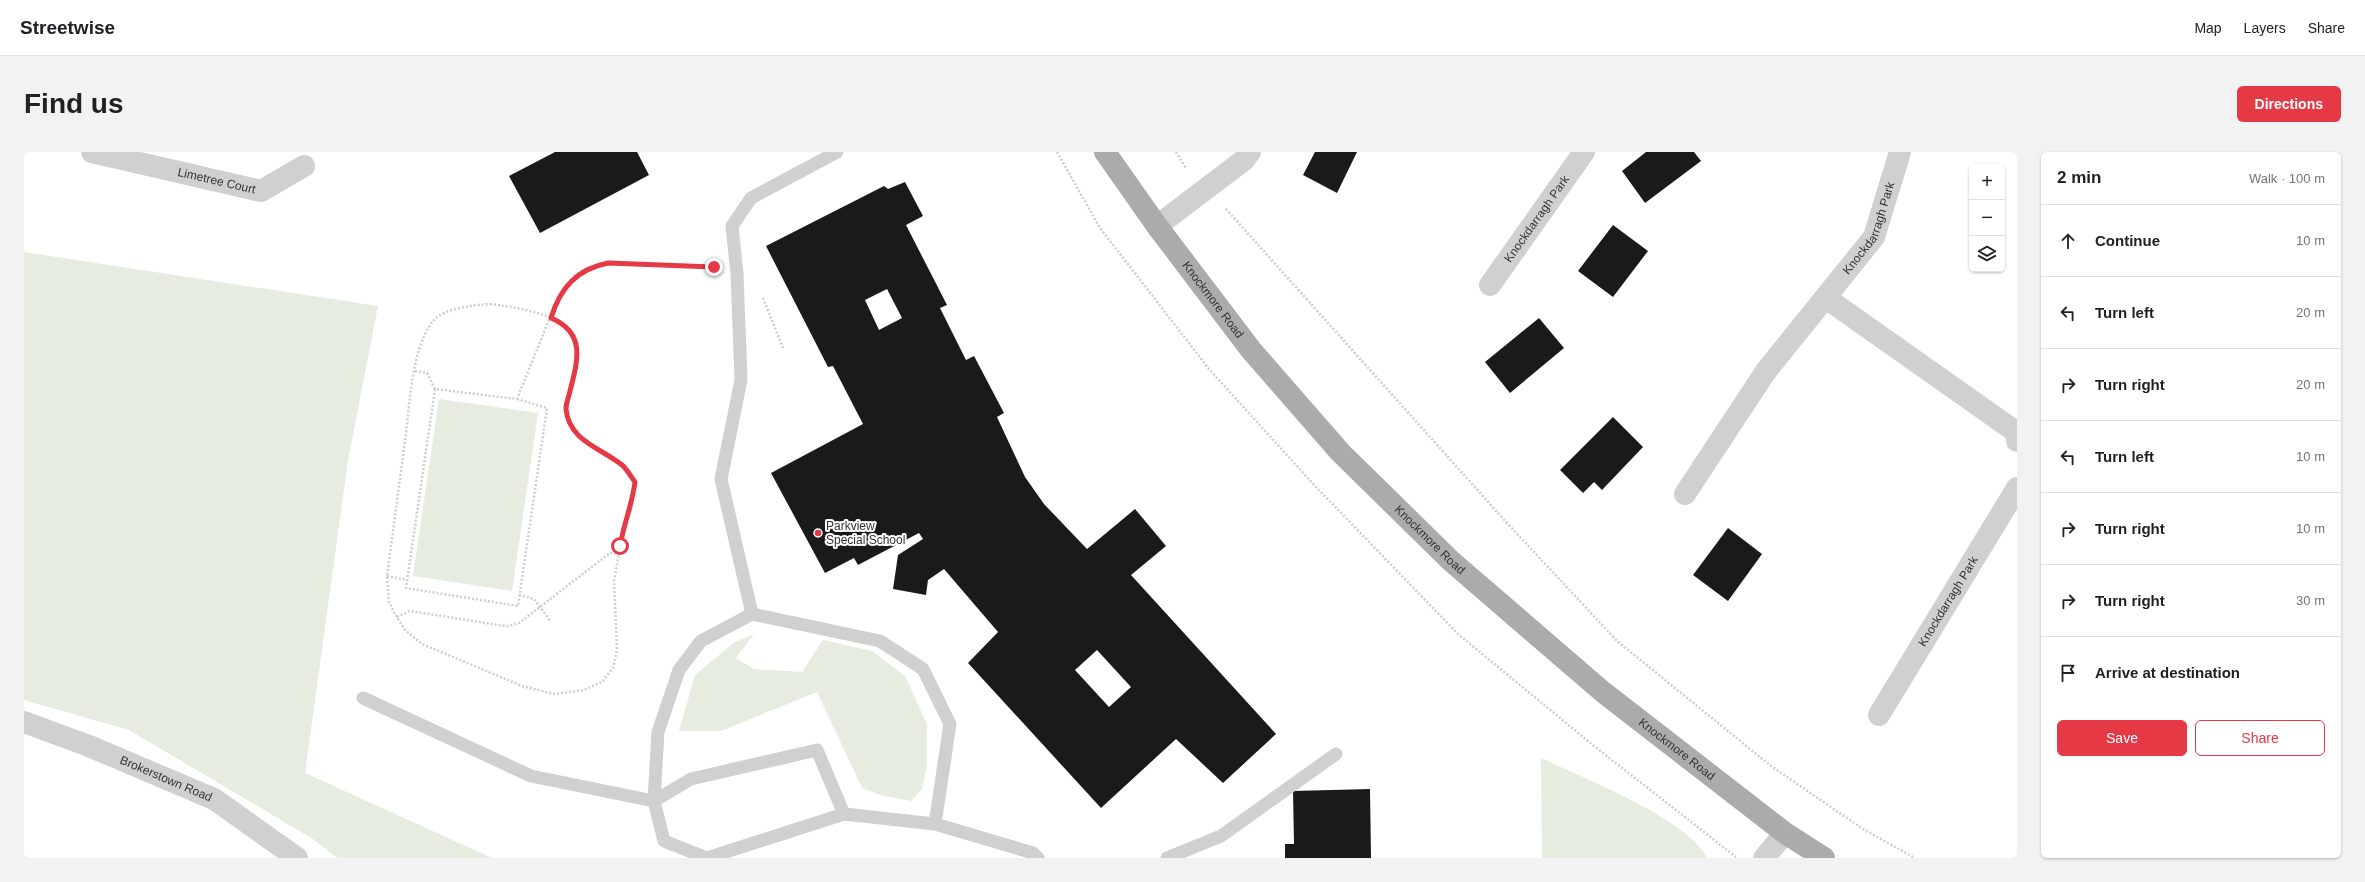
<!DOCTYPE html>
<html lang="en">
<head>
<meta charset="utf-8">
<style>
  body { margin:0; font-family:Arial,sans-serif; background:#f2f2f2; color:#202124 }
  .controls { position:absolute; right:12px; top:12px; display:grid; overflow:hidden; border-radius:6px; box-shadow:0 1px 3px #0004 }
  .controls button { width:36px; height:36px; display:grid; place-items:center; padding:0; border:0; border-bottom:1px solid #e0e0e0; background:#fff; color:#202124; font:20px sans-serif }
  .stop { position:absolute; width:12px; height:12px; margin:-9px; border:3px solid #e63946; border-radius:50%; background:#fff }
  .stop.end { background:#e63946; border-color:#fff; box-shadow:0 1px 4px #0008 }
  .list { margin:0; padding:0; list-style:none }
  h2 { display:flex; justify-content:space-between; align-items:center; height:52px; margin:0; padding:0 16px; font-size:17px }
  h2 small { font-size:13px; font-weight:400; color:#757577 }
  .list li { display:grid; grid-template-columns:26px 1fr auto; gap:12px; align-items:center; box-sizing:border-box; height:72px; padding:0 16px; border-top:1px solid #e0e0e0 }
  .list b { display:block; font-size:15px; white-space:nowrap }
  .list em { font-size:13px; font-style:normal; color:#757577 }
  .actions { display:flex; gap:8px; padding:12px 16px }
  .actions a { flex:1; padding:9px 0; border:1px solid #e63946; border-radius:6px; text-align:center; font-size:14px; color:#e63946 }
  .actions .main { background:#e63946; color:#fff }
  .icon { flex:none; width:22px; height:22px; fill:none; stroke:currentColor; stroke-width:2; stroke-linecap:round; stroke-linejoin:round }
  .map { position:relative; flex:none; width:1993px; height:706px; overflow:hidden; border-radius:6px }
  header { display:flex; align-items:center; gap:24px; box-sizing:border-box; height:56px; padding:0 20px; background:#fff; border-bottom:1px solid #e0e0e0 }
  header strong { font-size:19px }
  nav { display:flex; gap:22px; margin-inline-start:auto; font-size:14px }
  .intro { display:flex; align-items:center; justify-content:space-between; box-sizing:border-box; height:96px; padding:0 24px }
  h1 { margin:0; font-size:28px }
  .button { padding:10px 18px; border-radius:6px; background:#e63946; color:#fff; font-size:14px; font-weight:700 }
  main { display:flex; gap:24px; padding:0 24px }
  aside { flex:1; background:#fff; border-radius:6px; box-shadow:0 1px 3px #0004 }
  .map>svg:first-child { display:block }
</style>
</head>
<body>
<header>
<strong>Streetwise</strong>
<nav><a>Map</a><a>Layers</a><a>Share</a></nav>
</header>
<div class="intro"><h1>Find us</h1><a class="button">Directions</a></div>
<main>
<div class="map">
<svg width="1993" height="706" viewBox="0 0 1993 706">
  <rect width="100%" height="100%" fill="#fff"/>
  <!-- green -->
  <g fill="#e6ecdf">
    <path d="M0 100 354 154 324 308 281 621 468 706H313L289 687 105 578 0 548Z"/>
    <path d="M415 247 514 261 488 439 389 424Z"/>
    <path d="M730 482 712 506 730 517 778 520 799 488 848 499 881 524 903 572V614L898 637 887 649 856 643 838 636 793 540 697 579H655L671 523 711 490Z"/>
    <path d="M1517 606C1557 625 1666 668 1683 706H1518Z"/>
  </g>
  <!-- building -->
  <g fill="#1a1a1a" fill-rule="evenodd">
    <path d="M531 0H613L625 23 516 81 485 24Z"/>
    <path d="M1291 0H1333L1313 41 1279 23Z"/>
    <path d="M1622 0H1670L1677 9 1621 51 1598 19Z"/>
    <path d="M881 30 899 64 882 73 923 153 916 156 942 208 950 204 980 261 973 265 1001 325 1020 352 1063 397 1111 357 1142 394 1107 423 1252 582 1199 631 1152 587 1077 656 944 511 974 480 920 417 904 428 902 443 869 437 874 403 899 387 895 381 834 413 830 406 801 421 747 321 839 272 809 214 804 215 742 94 860 34 864 37ZM863 137 878 166 855 178 841 148ZM1073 498 1107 535 1085 555 1051 518Z"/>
    <path d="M1589 73 1624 99 1589 145 1554 119Z"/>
    <path d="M1515 166 1540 196 1486 241 1461 210Z"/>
    <path d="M1589 265 1619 295 1578 338 1570 330 1559 341 1536 318Z"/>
    <path d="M1704 376 1738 402 1704 449 1669 423Z"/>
    <path d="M1346 637 1347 706H1261V692H1270L1269 639Z"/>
  </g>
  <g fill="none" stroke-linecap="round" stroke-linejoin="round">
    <!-- path -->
    <g stroke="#cdcdcd" stroke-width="2.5" stroke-dasharray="2 2" stroke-linecap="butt">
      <path d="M1033 0 1076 76 1185 217 1291 334 1434 482 1570 594 1712 705"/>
      <path d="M1152 0 1162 16"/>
      <path d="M1202 57 1483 371 1593 489 1747 614 1839 677 1891 706"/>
      <path d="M739 146 759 196"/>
      <path d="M466 152C489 155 553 163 554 194 554 207 549 221 547 233 544 248 540 258 546 272 556 294 581 299 598 313 603 317 607 325 611 330L608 354 599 377 590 429 593 498 589 516 578 530 560 538 530 542 498 534 398 492 381 478 371 462 365 450 363 424C369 379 375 334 381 289 386 253 387 197 409 169 419 156 451 153 466 152Z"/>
      <path d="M391 219 403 221 411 237"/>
      <path d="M493 247 523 256 494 454 382 436 411 237 493 247 531 153 550 124 567 114 584 111 689 115"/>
      <path d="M363 424 383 428"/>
      <path d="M495 443 510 447 527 470"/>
      <path d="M373 465 386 459 474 473 484 474 495 471 586 401 594 402"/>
    </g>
    <!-- service -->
    <g stroke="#d0d0d0" stroke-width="13">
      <path d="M728 462 697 327 717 228 713 122 708 74 727 46 813 0"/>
      <path d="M339 546 507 624 630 649 667 627 793 598 820 662"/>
      <path d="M911 672 926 572 899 517 856 489 728 462 677 489 655 518 634 580 630 649 640 689 683 706 820 662 911 672 1009 701 1014 706"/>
      <path d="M1143 706 1197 684 1312 602"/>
    </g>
    <!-- minor -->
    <g stroke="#d0d0d0" stroke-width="22">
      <path id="s1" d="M68 0 237 39 280 14"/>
      <path d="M1133 74 1220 8 1226 0"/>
      <path id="s2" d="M1466 133 1560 0"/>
      <path d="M1802 146 1992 280 1993 289"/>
      <path id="s3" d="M1661 342 1742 219 1850 85 1876 0"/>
      <path id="s4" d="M1855 563 1993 336"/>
    </g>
    <!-- tertiary -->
    <g stroke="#d0d0d0" stroke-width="22">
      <path id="s5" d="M0 570 65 594 190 647 273 706"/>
      <path d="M1740 706 1761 681"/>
    </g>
    <!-- primary -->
    <path stroke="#ababab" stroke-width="22" id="s6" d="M1081 0 1133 74 1227 198 1316 300 1427 409 1579 540 1761 681 1800 706"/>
  </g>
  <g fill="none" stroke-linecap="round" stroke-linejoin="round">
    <!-- route -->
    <path stroke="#e63946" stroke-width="5" d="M596 394C600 371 608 353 611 330 607 325 603 317 598 313 577 296 545 289 542 257 542 251 545 244 546 239 554 208 562 181 527 166 536 136 553 117 584 111L690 115"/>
  </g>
  <!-- markers -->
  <circle fill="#e63946" stroke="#fff" stroke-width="1.5" cx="794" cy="381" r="4"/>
  <g text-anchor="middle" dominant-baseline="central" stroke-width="4" stroke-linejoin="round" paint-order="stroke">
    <!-- street labels -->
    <g font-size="12" fill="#333" stroke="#fff">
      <text stroke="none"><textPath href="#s1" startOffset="128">Limetree Court</textPath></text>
      <text stroke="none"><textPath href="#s2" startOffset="81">Knockdarragh Park</textPath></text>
      <text stroke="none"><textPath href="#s3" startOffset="325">Knockdarragh Park</textPath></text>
      <text stroke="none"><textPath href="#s6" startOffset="183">Knockmore Road</textPath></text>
      <text stroke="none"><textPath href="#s6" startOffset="507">Knockmore Road</textPath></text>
      <text stroke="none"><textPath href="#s4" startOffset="133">Knockdarragh Park</textPath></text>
      <text stroke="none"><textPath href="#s6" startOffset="831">Knockmore Road</textPath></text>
      <text stroke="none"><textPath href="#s5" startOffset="153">Brokerstown Road</textPath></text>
    </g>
    <!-- poi labels -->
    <g font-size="12" fill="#333" stroke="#fff" text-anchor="start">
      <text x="802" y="374">Parkview<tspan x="802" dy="14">Special School</tspan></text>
    </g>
  </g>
</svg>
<div class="controls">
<button>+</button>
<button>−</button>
<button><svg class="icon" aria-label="layers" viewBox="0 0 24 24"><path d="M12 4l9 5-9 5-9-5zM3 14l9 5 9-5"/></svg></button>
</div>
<div class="stop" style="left:596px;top:394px"></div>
<div class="stop end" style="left:690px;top:115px"></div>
</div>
<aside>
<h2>2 min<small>Walk · 100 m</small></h2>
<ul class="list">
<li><svg class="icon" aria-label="ahead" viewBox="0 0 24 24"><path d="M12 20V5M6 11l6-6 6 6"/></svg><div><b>Continue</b></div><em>10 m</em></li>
<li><svg class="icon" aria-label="left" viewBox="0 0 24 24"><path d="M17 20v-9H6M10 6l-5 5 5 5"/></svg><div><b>Turn left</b></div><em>20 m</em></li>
<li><svg class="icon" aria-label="right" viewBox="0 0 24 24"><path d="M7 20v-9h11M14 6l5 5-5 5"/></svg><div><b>Turn right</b></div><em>20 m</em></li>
<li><svg class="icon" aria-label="left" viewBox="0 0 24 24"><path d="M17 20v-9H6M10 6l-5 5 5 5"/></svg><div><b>Turn left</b></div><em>10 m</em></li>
<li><svg class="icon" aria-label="right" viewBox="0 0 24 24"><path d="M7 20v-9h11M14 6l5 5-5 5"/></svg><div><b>Turn right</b></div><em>10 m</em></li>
<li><svg class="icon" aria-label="right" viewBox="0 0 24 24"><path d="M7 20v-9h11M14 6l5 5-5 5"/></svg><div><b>Turn right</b></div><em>30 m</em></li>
<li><svg class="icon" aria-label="arrive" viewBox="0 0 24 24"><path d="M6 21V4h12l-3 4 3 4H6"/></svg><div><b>Arrive at destination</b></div></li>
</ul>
<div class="actions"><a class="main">Save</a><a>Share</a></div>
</aside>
</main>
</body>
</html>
